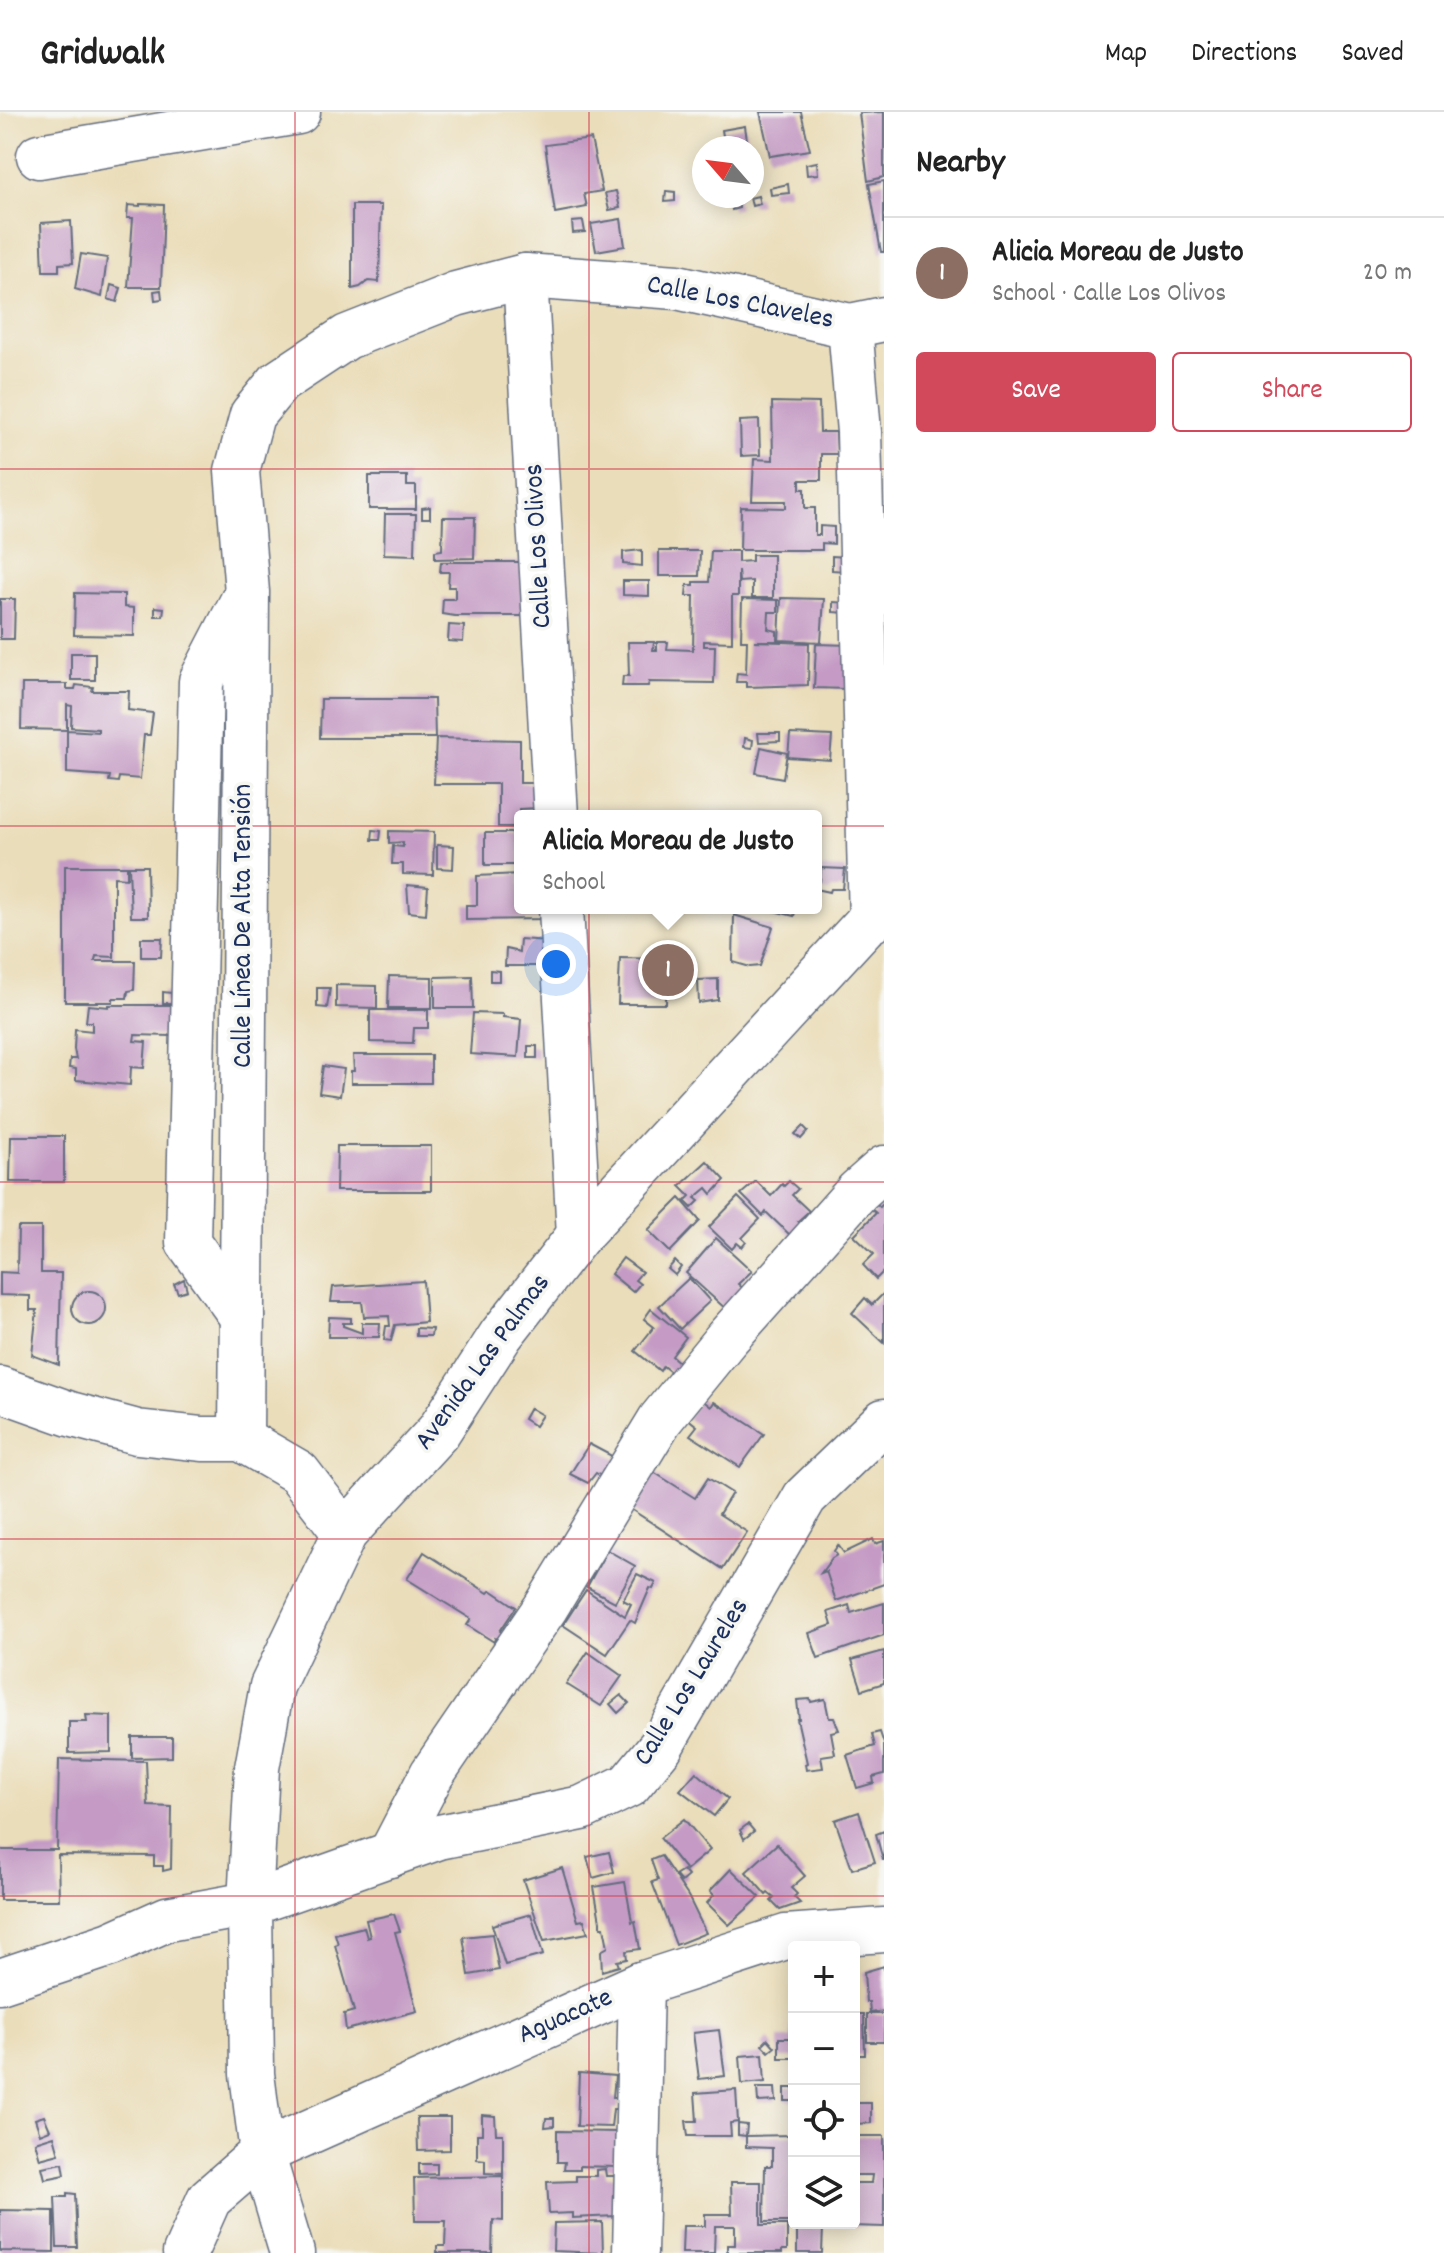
<!DOCTYPE html>
<html lang="en">
<head>
<meta charset="utf-8">
<style>
  body { margin:0; font-family:Dekko,sans-serif; background:#f2f2f2; color:#222 }
  .controls { position:absolute; right:24px; bottom:24px; display:grid; overflow:hidden; border-radius:8px; box-shadow:0 4px 20px #0003 }
  .controls button { width:72px; height:72px; display:grid; place-items:center; padding:0; border:0; border-bottom:2px solid #e0e0e0; background:#fff; color:#222; font:40px sans-serif }
  .compass { position:absolute; left:692px; top:24px; width:72px; height:72px; border-radius:50%; background:#fff; box-shadow:0 4px 20px #0003; rotate:298deg }
  .you { position:absolute; left:556px; top:852px; width:28px; height:28px; margin:-20px; border:6px solid #fff; border-radius:50%; background:#1a73e8; box-shadow:0 0 0 12px #1a73e833 }
  .badge { display:grid; place-items:center; width:52px; height:52px; border-radius:50%; background:#d1495b; color:#fff; font-size:26px; font-weight:700 }
  .pin { position:absolute; translate:-50% -50%; border:4px solid #fff; box-shadow:0 2px 8px #0006 }
  .popup { position:absolute; left:514px; top:698px; width:308px; height:104px; box-sizing:border-box; display:grid; place-content:center; border-radius:8px; background:#fff; filter:drop-shadow(0 2px 6px #0005); font-size:26px; white-space:nowrap; color:#767676 }
  .popup b { font-size:30px; color:#222 }
  .popup::after { content:''; position:absolute; left:50%; top:100%; margin-left:-16px; border:16px solid transparent; border-top-color:#fff }
  .list { margin:0; padding:0; list-style:none }
  h2 { display:flex; justify-content:space-between; align-items:center; height:104px; margin:0; padding:0 32px; font-size:34px }
  h2 small { font-size:26px; font-weight:400; color:#767676 }
  .list li { display:grid; grid-template-columns:52px 1fr auto; gap:24px; align-items:center; box-sizing:border-box; height:112px; padding:0 32px; border-top:2px solid #e0e0e0 }
  .list b { display:block; font-size:30px; white-space:nowrap }
  .list p { margin:0; font-size:26px; white-space:nowrap; color:#767676 }
  .list em { font-size:26px; font-style:normal; color:#767676 }
  .actions { display:flex; gap:16px; padding:24px 32px }
  .actions a { flex:1; padding:18px 0; border:2px solid #d1495b; border-radius:8px; text-align:center; font-size:28px; color:#d1495b }
  .actions .main { background:#d1495b; color:#fff }
  .icon { flex:none; width:44px; height:44px; fill:none; stroke:currentColor; stroke-width:2; stroke-linecap:round; stroke-linejoin:round }
  .map { position:relative; flex:none; width:884px; height:2141px; overflow:hidden }
  header { display:flex; align-items:center; gap:48px; box-sizing:border-box; height:112px; padding:0 40px; background:#fff; border-bottom:2px solid #e0e0e0 }
  header strong { font-size:38px }
  nav { display:flex; gap:44px; margin-inline-start:auto; font-size:28px }
  main { display:flex }
  aside { flex:1; background:#fff }
  .map>svg:first-child { display:block }
</style>
</head>
<body>
<header>
<strong>Gridwalk</strong>
<nav><a>Map</a><a>Directions</a><a>Saved</a></nav>
</header>
<main>
<div class="map">
<svg width="884" height="2141" viewBox="0 0 884 2141">
  <rect width="100%" height="100%" fill="#f6f6f2"/>
  <filter id="ink" filterUnits="userSpaceOnUse"><feTurbulence type="fractalNoise" baseFrequency=".0125" numOctaves="2"/><feDisplacementMap in="SourceGraphic" scale="16" xChannelSelector="R" yChannelSelector="G"/><feConvolveMatrix kernelMatrix="1 2 1 2 8 2 1 2 1" color-interpolation-filters="sRGB"/></filter>
  <filter id="wash" filterUnits="userSpaceOnUse"><feTurbulence type="fractalNoise" baseFrequency=".006" numOctaves="4" result="noise"/><feDisplacementMap in="SourceGraphic" scale="32" xChannelSelector="R" yChannelSelector="G"/><feGaussianBlur stdDeviation="1.8" result="paint"/><feColorMatrix in="noise" values="0 0 0 0 0 0 0 0 0 0 0 0 0 0 0 0 0 1.4 0 .05"/><feComposite in="paint" operator="in"/></filter>
  <g filter="url(#wash)">
    <rect width="100%" height="100%" fill="#eaddb9"/>
    <g id="blocks">
      <!-- building -->
      <g fill="#c59bc5">
        <path d="M760 0H801L810 38 770 44Z"/>
        <path d="M884 0V65L868 69 859 1Z"/>
        <path d="M745 14 748 36H725L722 18Z"/>
        <path d="M591 27 602 79 584 82 587 95 555 101 545 33Z"/>
        <path d="M817 50 818 62 807 63 806 52Z"/>
        <path d="M884 69V140H881L869 72Z"/>
        <path d="M788 72 789 81 771 83 770 76Z"/>
        <path d="M616 79 620 96 609 98 605 81Z"/>
        <path d="M666 79 675 80V89L665 90Z"/>
        <path d="M730 84H737L739 96 732 98Z"/>
        <path d="M758 84 760 92 752 94 750 86Z"/>
        <path d="M140 92 164 93 161 175H128L133 106H127L128 93 140 94Z"/>
        <path d="M352 93H381L379 170 368 169 360 175 352 177Z"/>
        <path d="M621 107 625 134 596 139 591 112Z"/>
        <path d="M71 109 73 151 59 152V159H43L41 111Z"/>
        <path d="M583 109 585 120 573 121 572 110Z"/>
        <path d="M81 142 107 146 102 185 75 177Z"/>
        <path d="M111 173 121 176 117 190 108 187Z"/>
        <path d="M161 178 162 187 155 188 154 179Z"/>
        <path d="M772 290 819 291 820 320H836L837 342H821V368H800V377H805V396H815V423H820V414L834 415V432L822 431V438H740L741 395 786 396V389H752L754 347 773 348Z"/>
        <path d="M759 308 760 343 741 344 740 309Z"/>
        <path d="M369 364H407V374H416V397H369Z"/>
        <path d="M430 395V406H422V396Z"/>
        <path d="M385 402H416L415 443 384 442Z"/>
        <path d="M443 405H475L474 446 435 447V439L442 438Z"/>
        <path d="M642 438V454L623 452V440Z"/>
        <path d="M659 439H700L699 464H659Z"/>
        <path d="M711 439H738V450L752 449V443H773V486H752V469L739 470 738 458V484H732V530L704 529V534H715L714 571 649 570 648 574H622L623 564H629L628 530H654L653 538H657V530H668L667 537 693 538 694 484H686L687 473H694V470H709Z"/>
        <path d="M832 444 846 445 845 459 832 458Z"/>
        <path d="M441 450H522V504H455L442 502 443 487H455V475H448L449 460H440Z"/>
        <path d="M623 469H649V484L623 483Z"/>
        <path d="M75 481 124 482V495L134 496V524L74 523Z"/>
        <path d="M781 486 824 487 821 530 779 528Z"/>
        <path d="M0 487H15L14 527H0Z"/>
        <path d="M742 487 778 488V500H769L768 517 777 519V529H754L809 531 808 573 746 575V570H736L737 561 746 562 747 528H741Z"/>
        <path d="M833 490 846 491V501L833 500Z"/>
        <path d="M155 495 164 496 163 504H155Z"/>
        <path d="M449 513 464 514 463 530 448 529Z"/>
        <path d="M816 532 850 533 849 577 814 576Z"/>
        <rect x="71" y="541" width="24" height="27"/>
        <path d="M22 572H67V577H75L76 573 93 575 92 579H129L128 598 153 601 150 623H144L140 667 119 665 118 670 109 669 110 664 67 661V618L98 620V617L71 615 72 594 67 593V618L21 617Z"/>
        <path d="M321 587H434L435 626H320Z"/>
        <path d="M758 621H780V629L759 630Z"/>
        <path d="M790 622 832 624 830 648 788 645Z"/>
        <path d="M436 626 520 628V671H539V696L519 697V715H498V672H434Z"/>
        <path d="M745 626 753 628 752 636 744 635Z"/>
        <path d="M761 635 787 641 783 666 756 661Z"/>
        <path d="M373 718 381 719 380 728H372Z"/>
        <path d="M389 719 434 720 433 763 403 762V752H392L393 734 403 735V730L389 731Z"/>
        <rect x="485" y="721" width="35" height="32"/>
        <path d="M437 733 454 734 453 757 437 756Z"/>
        <path d="M65 754H127V766L114 765V845L96 844 95 849H135L134 878 128 879 127 886H113V890H65Z"/>
        <path d="M129 754H147L148 805H131Z"/>
        <path d="M821 756 845 757 843 777H831L830 780 816 777V768L820 769Z"/>
        <path d="M520 762V796H548L547 807 466 808V793H477V764Z"/>
        <path d="M407 773 428 775 426 802 409 800Z"/>
        <path d="M775 796H796L794 804 774 799Z"/>
        <path d="M734 803 773 815 760 854 750 855 733 850Z"/>
        <path d="M141 826H162L161 845H141Z"/>
        <path d="M520 827 547 829 546 854H505L506 837 519 840Z"/>
        <path d="M620 846 667 847 666 892H618Z"/>
        <path d="M490 858 499 859V869H490Z"/>
        <path d="M389 864 432 865V896H388Z"/>
        <path d="M472 864 473 896H435V865Z"/>
        <path d="M718 867V888L699 891 698 868Z"/>
        <path d="M336 873 377 874V896L336 895Z"/>
        <path d="M317 876H330L327 896 317 895Z"/>
        <path d="M163 880 171 881 172 891H163Z"/>
        <path d="M88 893 109 895V893H172L171 924 135 923 134 929 146 930 144 956 131 955 130 973 76 968V957L69 956 70 947H76L74 937 75 917 92 919V910H86Z"/>
        <path d="M370 898H428V916H414L413 931 370 930Z"/>
        <path d="M473 901 503 902V905L521 907 518 945 470 942Z"/>
        <rect x="528" y="934" width="9" height="12"/>
        <path d="M353 943H431V971H351V959H354Z"/>
        <path d="M323 954 344 957 340 984 319 981Z"/>
        <path d="M803 1014 808 1019 801 1027 795 1022Z"/>
        <path d="M11 1024H64V1070H10Z"/>
        <path d="M337 1034H431V1079H336Z"/>
        <path d="M707 1049 725 1068 712 1082 707 1076 695 1086 699 1089 692 1096 685 1089 690 1084 680 1074Z"/>
        <path d="M756 1069 771 1084 782 1072 784 1074 789 1069 798 1077 792 1083 809 1099 798 1109 802 1113 791 1124 766 1100 763 1104 741 1082Z"/>
        <path d="M738 1085 760 1107 742 1126 746 1130 742 1135 737 1131 732 1137 709 1115Z"/>
        <path d="M680 1086 700 1109 670 1140 648 1118Z"/>
        <path d="M875 1090 880 1095 884 1091V1159L876 1167 863 1153 874 1142 854 1123 876 1101 869 1095Z"/>
        <path d="M18 1115H41V1161H61L59 1253 32 1243 37 1198H30V1184L0 1183V1160L17 1161Z"/>
        <path d="M716 1126 752 1159 738 1172 745 1178 727 1198 686 1161Z"/>
        <path d="M623 1146 642 1160 635 1168 640 1172 633 1180 611 1162Z"/>
        <path d="M675 1149 681 1155 675 1163 668 1157Z"/>
        <path d="M689 1166 710 1189 680 1217 659 1194Z"/>
        <path d="M184 1167 187 1178 178 1181 174 1172Z"/>
        <path d="M423 1169 426 1210 395 1213 391 1229 384 1228 386 1214H390L389 1204 364 1205 362 1190H331L333 1175Z"/>
        <circle cx="89" cy="1196" r="17"/>
        <path d="M884 1181V1231L852 1201 865 1186 872 1193Z"/>
        <path d="M651 1197 686 1225 672 1244 681 1252 673 1262 663 1254 660 1259 635 1239 654 1215 644 1207Z"/>
        <path d="M329 1205 351 1206V1211H343V1214L362 1221V1211H380L379 1225H328Z"/>
        <path d="M416 1216 432 1217 431 1224H416Z"/>
        <path d="M701 1287 711 1295 714 1290 764 1322 740 1355 690 1323 697 1314 687 1306Z"/>
        <path d="M530 1296 542 1303 535 1314 524 1307Z"/>
        <path d="M589 1332 627 1352 613 1371 596 1361 588 1371 570 1362Z"/>
        <path d="M652 1359 695 1386 708 1366 732 1381 719 1402 747 1420 723 1457 629 1396Z"/>
        <path d="M873 1427 875 1432 884 1429V1472L836 1489 826 1459 821 1461 832 1446 837 1443 834 1439 838 1433 844 1441Z"/>
        <path d="M607 1438 635 1454 615 1490 587 1475Z"/>
        <path d="M424 1440 488 1481 491 1478 516 1495 500 1519 508 1524 503 1531 495 1526 494 1530 467 1513 471 1507 407 1467Z"/>
        <path d="M637 1462 656 1471 653 1477 650 1476 635 1511 630 1508 607 1542 563 1513 586 1478 625 1504 631 1492 623 1488Z"/>
        <path d="M884 1491V1523L818 1546 809 1521 832 1513 828 1500 849 1493 851 1501Z"/>
        <path d="M884 1539V1571L862 1578 852 1548Z"/>
        <path d="M588 1540 622 1564 601 1594 566 1572Z"/>
        <path d="M621 1583 629 1591 618 1601 610 1592Z"/>
        <path d="M810 1587 811 1590 825 1587 829 1606H834L839 1618 831 1620 835 1642 821 1644 823 1656 806 1658 805 1652 807 1651 797 1607H799L797 1588Z"/>
        <path d="M86 1603 111 1604V1640L69 1641V1610H87Z"/>
        <path d="M880 1620 884 1632V1662L873 1665 874 1671 857 1676 847 1643 875 1634 872 1622Z"/>
        <path d="M132 1625H172V1645L132 1646Z"/>
        <path d="M59 1647 146 1649 148 1694 172 1695 171 1757 163 1759V1754H154V1744L58 1743 59 1788H0V1738H57Z"/>
        <path d="M696 1660 728 1687 714 1704 680 1678Z"/>
        <path d="M859 1700 875 1750 852 1757 835 1708Z"/>
        <path d="M684 1707 710 1738 686 1758 660 1726Z"/>
        <path d="M748 1712 754 1719 744 1727 740 1718Z"/>
        <path d="M884 1719V1748H883L876 1722Z"/>
        <path d="M777 1732 805 1764 791 1776 797 1782 794 1785 800 1791 780 1798 771 1789 774 1786 768 1781 766 1783 746 1760Z"/>
        <path d="M609 1740 614 1760 593 1766 587 1745Z"/>
        <path d="M661 1744 688 1784 706 1821 676 1833 652 1770 658 1768 651 1748Z"/>
        <path d="M562 1756 578 1809 584 1808 588 1821 544 1829 523 1768Z"/>
        <path d="M731 1757 760 1785 729 1813 707 1791 714 1783 710 1779Z"/>
        <path d="M683 1758 688 1764 681 1770 675 1763Z"/>
        <path d="M625 1770 632 1810 635 1809 640 1837 626 1839 627 1847 617 1849 619 1854 602 1859 601 1839 608 1835 604 1815H601L594 1775Z"/>
        <path d="M394 1802 400 1819 395 1820 417 1899 346 1918 344 1902 354 1899 335 1833 338 1832 335 1822 364 1815 367 1826 370 1825 366 1808Z"/>
        <path d="M531 1802 543 1843 505 1853 492 1813Z"/>
        <path d="M492 1822 499 1858 469 1863 463 1825Z"/>
        <path d="M884 1854V1899L870 1901 869 1890H866L864 1860Z"/>
        <path d="M854 1902H864L865 1943H854Z"/>
        <rect x="867" y="1902" width="17" height="28"/>
        <path d="M791 1913H794V1946H779V1926H791Z"/>
        <path d="M719 1918 725 1964 699 1967 693 1921Z"/>
        <path d="M768 1927 775 1935 769 1940 762 1933Z"/>
        <path d="M763 1942 765 1970 742 1972 740 1944Z"/>
        <path d="M579 1961 615 1964 613 1985H619L618 1997H613L611 2015 577 2014Z"/>
        <path d="M757 1976H775L776 1989 758 1990Z"/>
        <rect x="785" y="1976" width="9" height="13"/>
        <path d="M736 1978 738 2010 730 2011 731 2024H688L686 2009H697L695 1981Z"/>
        <path d="M855 1991H871V2011L855 2012Z"/>
        <path d="M482 2003 495 2004 496 2022H503V2062L485 2061V2048L477 2047V2022H482Z"/>
        <path d="M44 2004 50 2018 40 2022 35 2007Z"/>
        <path d="M417 2005H450V2038L418 2039Z"/>
        <path d="M546 2006H554V2014L545 2015Z"/>
        <path d="M738 2012 747 2013 746 2024 794 2023V2110H764L765 2054H772V2036L746 2035V2024L738 2023Z"/>
        <path d="M557 2019 618 2020 617 2055 580 2054V2058H564L565 2050H557Z"/>
        <path d="M54 2024 59 2042 40 2047 35 2030Z"/>
        <path d="M854 2024H884V2115L852 2114 854 2071H871L872 2063H854Z"/>
        <path d="M63 2051 65 2063 45 2067 42 2055Z"/>
        <path d="M419 2052H437V2062L419 2063Z"/>
        <path d="M605 2057 606 2064H617L616 2104 572 2106V2101L549 2102 547 2070 576 2069V2064H596V2058Z"/>
        <path d="M503 2064V2109L493 2108 492 2141H437V2134H445L446 2109H415L414 2066Z"/>
        <path d="M731 2070H761V2113H787V2138H782V2141H727V2133H735V2114H715L714 2141H682L683 2114H705V2102H732Z"/>
        <path d="M67 2081 75 2082 77 2135H57L55 2085H67Z"/>
        <path d="M0 2098 54 2099V2140L0 2139Z"/>
        <path d="M602 2110 603 2141 553 2139 554 2111Z"/>
        <path d="M797 2115H823L822 2141H797Z"/>
      </g>
    </g>
  </g>
  <g filter="url(#ink)">
    <use href="#blocks" fill-opacity="0" stroke="#636c7e" stroke-width="2"/>
    <g fill="none" stroke-linecap="round" stroke-linejoin="round">
      <defs>
        <g id="street">
          <path d="M39 44 298 0"/>
          <path d="M525 164 556 704"/>
          <path d="M850 214 859 320 871 809"/>
          <path d="M561 796 579 1123"/>
          <path d="M242 1205 188 1130 201 569 243 488"/>
          <path d="M0 1277 70 1302 137 1320 202 1327H241L298 1360 345 1421"/>
          <path d="M241 1327 247 480 237 359 252 303 279 270 347 225 456 182 525 164 677 175 850 214 884 207"/>
          <path d="M390 1743 432 1662 546 1495 660 1308 726 1227 858 1079 884 1056"/>
          <path d="M0 1869 111 1832 167 1807 250 1792 439 1725 582 1696 629 1673 661 1634 805 1385 884 1309"/>
          <path d="M185 2141 209 2087 262 2041"/>
          <path d="M635 2141 641 1872"/>
        </g>
        <g id="secondary">
          <path d="M262 2041 641 1872 786 1825 884 1818"/>
          <path d="M292 2141 262 2041 252 1962 250 1792 257 1656 272 1574 345 1421 438 1320 501 1223 579 1123 884 792"/>
        </g>
      </defs>
      <!-- street casing -->
      <use href="#street" stroke="#636c7e" stroke-width="47"/>
      <!-- secondary casing -->
      <use href="#secondary" stroke="#636c7e" stroke-width="47"/>
      <!-- street -->
      <use href="#street" stroke="#fff" stroke-width="44"/>
      <!-- secondary -->
      <use href="#secondary" stroke="#fff" stroke-width="44"/>
    </g>
  </g>
  <!-- grid -->
  <path fill="none" stroke="#d1495b" stroke-width="2" stroke-opacity="0.55" d="M295 0V2141M589 0V2141M0 357H884M0 714H884M0 1070H884M0 1427H884M0 1784H884"/>
  <g text-anchor="middle" dominant-baseline="central" stroke-width="7" stroke-linejoin="round" paint-order="stroke">
    <!-- street labels -->
    <g font-size="28" fill="#1b2f5e" stroke="#f6f6f2">
      <text transform="translate(740 192) rotate(11)">Calle Los Claveles</text>
      <text transform="translate(540 434) rotate(-93)">Calle Los Olivos</text>
      <text transform="translate(245 814) rotate(-90)">Calle Línea De Alta Tensión</text>
      <text transform="translate(484 1251) rotate(-54)">Avenida Las Palmas</text>
      <text transform="translate(693 1571) rotate(-58)">Calle Los Laureles</text>
      <text transform="translate(566 1906) rotate(-24)">Aguacate</text>
    </g>
  </g>
</svg>
<div class="controls">
<button>+</button>
<button>−</button>
<button><svg class="icon" aria-label="locate" viewBox="0 0 24 24"><circle cx="12" cy="12" r="6"/><path d="M12 2v4M12 18v4M2 12h4M18 12h4"/></svg></button>
<button><svg class="icon" aria-label="layers" viewBox="0 0 24 24"><path d="M12 4l9 5-9 5-9-5zM3 14l9 5 9-5"/></svg></button>
</div>
<svg class="compass" viewBox="-18 -18 36 36"><path d="M0-13l5 13h-10z" fill="#e53935"/><path d="M0 13l5-13h-10z" fill="#767676"/></svg>
<div class="you"></div>
<div class="pin badge" style="left:668px;top:858px;background:#8d6e63">1</div>
<div class="popup"><b>Alicia Moreau de Justo</b>School</div>
</div>
<aside>
<h2>Nearby<small></small></h2>
<ul class="list">
<li><span class="badge" style="background:#8d6e63">1</span><div><b>Alicia Moreau de Justo</b><p>School · Calle Los Olivos</p></div><em>20 m</em></li>
</ul>
<div class="actions"><a class="main">Save</a><a>Share</a></div>
</aside>
</main>
</body>
</html>
